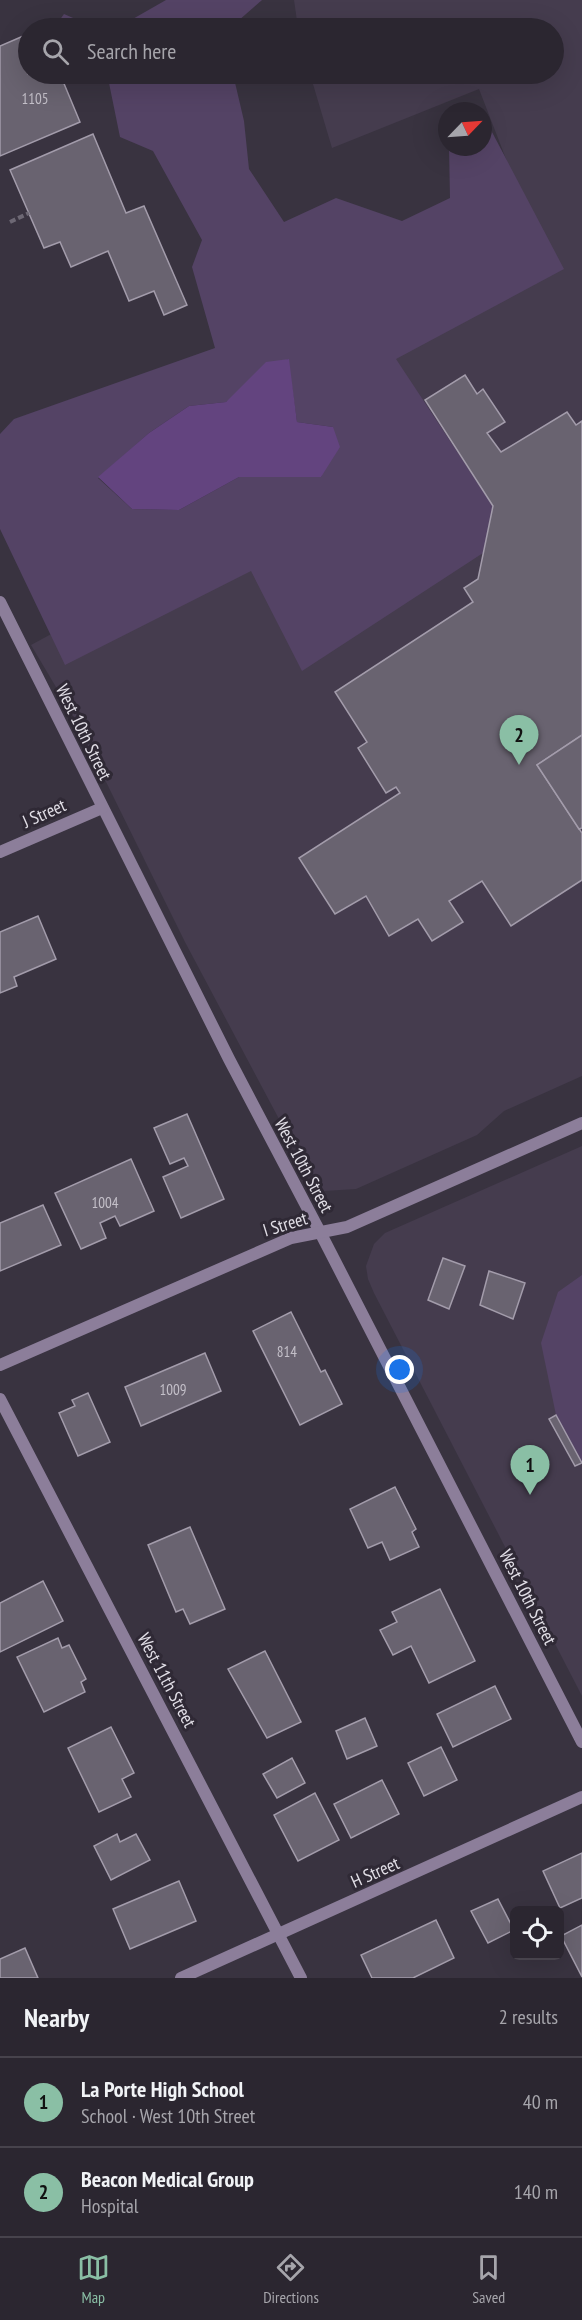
<!DOCTYPE html>
<html lang="en">
<head>
<meta charset="utf-8">
<style>
  body { margin:0; font-family:"PT Sans Narrow",sans-serif; background:#332e38; color:#f1f3f6 }
  .controls { position:absolute; right:18px; bottom:18px; display:grid; overflow:hidden; border-radius:9px; box-shadow:0 6px 24px #0002 }
  .controls button { width:54px; height:54px; display:grid; place-items:center; padding:0; border:0; border-bottom:2px solid #47434c; background:#2b2630; color:#f1f3f6; font:30px sans-serif }
  .compass { position:absolute; left:438px; top:102px; width:54px; height:54px; border-radius:50%; background:#2b2630; box-shadow:0 6px 24px #0002; rotate:65deg }
  .you { position:absolute; left:400px; top:1370px; width:21px; height:21px; margin:-15px; border:4px solid #fff; border-radius:50%; background:#1a73e8; box-shadow:0 0 0 9px #1a73e833 }
  .badge { display:grid; place-items:center; width:39px; height:39px; border-radius:50%; background:#8abfa5; color:#111; font-size:20px; font-weight:700 }
  .pin { position:absolute; translate:-50% -50px; filter:drop-shadow(0 2px 3px #0008) }
  .pin::after { content:''; position:absolute; top:32px; width:21px; height:18px; background:inherit; clip-path:polygon(0 0,100% 0,50% 100%) }
  .list { margin:0; padding:0; list-style:none }
  h2 { display:flex; justify-content:space-between; align-items:center; height:78px; margin:0; padding:0 24px; font-size:26px }
  h2 small { font-size:20px; font-weight:400; color:#a6a5ab }
  .list li { display:grid; grid-template-columns:39px 1fr auto; gap:18px; align-items:center; box-sizing:border-box; height:90px; padding:0 24px; border-top:2px solid #47434c }
  .list b { display:block; font-size:22px; white-space:nowrap }
  .list p { margin:0; font-size:20px; white-space:nowrap; color:#a6a5ab }
  .list em { font-size:20px; font-style:normal; color:#a6a5ab }
  .icon { flex:none; width:33px; height:33px; fill:none; stroke:currentColor; stroke-width:2; stroke-linecap:round; stroke-linejoin:round }
  .map { position:relative; flex:none; width:582px; height:1978px; overflow:hidden }
  .search { position:absolute; background:#2b2630; box-shadow:0 6px 24px #0002; left:18px; right:18px; top:18px; height:66px; display:flex; align-items:center; gap:15px; box-sizing:border-box; padding:0 21px; border-radius:33px; color:#a6a5ab; font-size:22px }
  .sheet { height:258px; background:#2b2630 }
  nav { display:flex; justify-content:space-around; align-items:center; box-sizing:border-box; height:84px; border-top:2px solid #47434c; background:#2b2630; font-size:16px; color:#a6a5ab }
  nav a { display:grid; justify-items:center; gap:3px }
  nav .on { color:#8abfa5 }
  .map>svg:first-child { display:block }
</style>
</head>
<body>
<div class="map">
<svg width="582" height="1978" viewBox="0 0 582 1978">
  <rect width="100%" height="100%" fill="#393340"/>
  <!-- built -->
  <g fill="#453c4e">
    <path d="M294 0H582V1076L504 1111 477 1135 356 1189 324 1191 279 1119 185 942 75 719 31 645 404 443 368 340 542 252 479 89 332 148 310 74H554V28H298Z"/>
    <path d="M582 1146V1696L374 1293 368 1279 366 1266 374 1244 385 1233Z"/>
  </g>
  <!-- green -->
  <g fill="#544365" fill-rule="evenodd">
    <path d="M166 0H262L230 28H117Z"/>
    <path d="M64 14 96 28H54Z"/>
    <path d="M95 74H233L244 121 249 169 284 222 336 198 402 221 450 198 449 147H483V115L564 269 396 359 493 506 483 553 302 671 251 571 65 665 0 529V434L14 419 215 348 192 267 202 240 153 151 120 137 109 83ZM288 359 297 422 333 427 321 477H239L179 510 132 509 98 478 149 433 189 406 226 402Z"/>
    <path d="M582 1275V1463L556 1415 541 1343 558 1292Z"/>
  </g>
  <!-- water -->
  <path fill="#63447f" d="M289 359 297 422 333 427 340 447 321 477H239L179 510 132 509 98 477 149 433 189 406 226 402 266 362Z"/>
  <!-- building -->
  <g fill="#696370" stroke="#a39cab" stroke-width="1.5">
    <path d="M28 34V74H60L80 122 0 156V46Z"/>
    <path d="M93 134 126 213 144 206 187 305 164 315 154 291 129 301 108 251 71 267 60 242 44 248 10 170Z"/>
    <path d="M465 375 477 394 483 389 505 422 487 433 501 452 567 412 576 425 582 421V735L537 765 582 833V880L511 926 482 881 449 901 463 922 432 941 418 919 389 936 366 896 335 914 299 858 400 793 396 787 386 793 358 748 367 742 335 692 473 602 464 588 478 579 493 506 425 400Z"/>
    <path d="M582 735V828L579 829 537 765Z"/>
    <path d="M38 916 56 959 14 977 17 986 0 993V932Z"/>
    <path d="M187 1114 224 1199 181 1218 163 1177 188 1166 184 1158 170 1164 154 1128Z"/>
    <path d="M131 1159 154 1211 120 1226 115 1216 100 1223 106 1238 81 1249 55 1193Z"/>
    <path d="M43 1205 61 1245 0 1271V1223Z"/>
    <path d="M443 1258 465 1266 449 1309 428 1300Z"/>
    <path d="M489 1271 525 1283 513 1319 480 1305Z"/>
    <path d="M291 1312 321 1372 325 1370 342 1404 300 1425 253 1331Z"/>
    <path d="M205 1353 221 1391 141 1426 125 1387Z"/>
    <path d="M88 1393 110 1442 78 1456 59 1413 75 1406 72 1400Z"/>
    <path d="M556 1415 582 1463 575 1466 549 1419Z"/>
    <path d="M395 1487 416 1529 412 1532 419 1547 390 1560 382 1542 368 1548 350 1509Z"/>
    <path d="M190 1527 225 1609 190 1624 183 1609 176 1612 148 1545Z"/>
    <path d="M43 1581 63 1621 0 1652V1603Z"/>
    <path d="M440 1589 475 1661 429 1683 411 1646 393 1655 380 1630 397 1622 392 1612Z"/>
    <path d="M58 1638 62 1648 69 1645 86 1679 81 1682 85 1692 44 1712 17 1657Z"/>
    <path d="M265 1651 301 1722 267 1738 228 1669Z"/>
    <path d="M495 1686 511 1719 453 1747 437 1714Z"/>
    <path d="M365 1718 377 1746 347 1759 336 1731Z"/>
    <path d="M111 1727 134 1773 122 1779 131 1797 99 1812 68 1748Z"/>
    <path d="M441 1747 457 1780 424 1796 408 1763Z"/>
    <path d="M292 1758 305 1783 277 1798 263 1774Z"/>
    <path d="M382 1780 399 1814 351 1838 334 1804Z"/>
    <path d="M315 1793 339 1840 298 1861 274 1815Z"/>
    <path d="M117 1834 120 1842 136 1834 150 1860 111 1880 94 1846Z"/>
    <path d="M582 1853V1898L560 1908 543 1871Z"/>
    <path d="M179 1881 196 1921 130 1949 113 1909Z"/>
    <path d="M498 1899 514 1930 488 1943 471 1911Z"/>
    <path d="M436 1920 454 1958 413 1978H372L361 1955Z"/>
    <path d="M582 1925V1977L561 1936Z"/>
    <path d="M25 1948 38 1978H0V1959Z"/>
  </g>
  <g fill="none" stroke-linecap="round" stroke-linejoin="round">
    <!-- path -->
    <path stroke="#6d6874" stroke-width="4" stroke-dasharray="6 3" stroke-linecap="butt" d="M10 222 29 213"/>
    <!-- minor -->
    <g stroke="#8c7e9a" stroke-width="12">
      <path d="M0 602 229 1059 320 1232"/>
      <path d="M0 852 102 808"/>
      <path d="M0 1399 301 1978"/>
      <path d="M181 1978 582 1797"/>
    </g>
    <!-- tertiary -->
    <g stroke="#8c7e9a" stroke-width="12">
      <path d="M320 1232 582 1742"/>
      <path d="M0 1365 291 1238 347 1227 582 1123"/>
    </g>
  </g>
  <g text-anchor="middle" dominant-baseline="central" stroke-width="6" stroke-linejoin="round" paint-order="stroke">
    <!-- number labels -->
    <g font-size="15" fill="#c4c0c9">
      <text x="35" y="98">1105</text>
      <text x="105" y="1202">1004</text>
      <text x="287" y="1351">814</text>
      <text x="173" y="1389">1009</text>
    </g>
    <!-- street labels -->
    <g font-size="18" fill="#e2dfe7" stroke="#2f2935">
      <text transform="translate(84 732) rotate(64)">West 10th Street</text>
      <text transform="translate(44 813) rotate(-24)">J Street</text>
      <text transform="translate(304 1165) rotate(62)">West 10th Street</text>
      <text transform="translate(285 1224) rotate(-17)">I Street</text>
      <text transform="translate(528 1597) rotate(63)">West 10th Street</text>
      <text transform="translate(167 1680) rotate(62)">West 11th Street</text>
      <text transform="translate(375 1872) rotate(-24)">H Street</text>
    </g>
  </g>
</svg>
<div class="controls">
<button><svg class="icon" aria-label="locate" viewBox="0 0 24 24"><circle cx="12" cy="12" r="6"/><path d="M12 2v4M12 18v4M2 12h4M18 12h4"/></svg></button>
</div>
<svg class="compass" viewBox="-18 -18 36 36"><path d="M0-13l5 13h-10z" fill="#e53935"/><path d="M0 13l5-13h-10z" fill="#a6a5ab"/></svg>
<div class="you"></div>
<div class="pin badge" style="left:530px;top:1495px">1</div>
<div class="pin badge" style="left:519px;top:765px">2</div>
<div class="search"><svg class="icon" aria-label="search" viewBox="0 0 24 24"><circle cx="10" cy="10" r="6"/><path d="M15 15l6 6"/></svg>Search here</div>
</div>
<section class="sheet">
<h2>Nearby<small>2 results</small></h2>
<ul class="list">
<li><span class="badge">1</span><div><b>La Porte High School</b><p>School · West 10th Street</p></div><em>40 m</em></li>
<li><span class="badge">2</span><div><b>Beacon Medical Group</b><p>Hospital</p></div><em>140 m</em></li>
</ul>
</section>
<nav>
<a class="on"><svg class="icon" aria-label="map" viewBox="0 0 24 24"><path d="M3 6l6-2 6 2 6-2v14l-6 2-6-2-6 2zM9 4v14M15 6v14"/></svg>Map</a>
<a><svg class="icon" aria-label="directions" viewBox="0 0 24 24"><path d="M12 3l9 9-9 9-9-9zM9 14v-3h6M13 9l2 2-2 2"/></svg>Directions</a>
<a><svg class="icon" aria-label="saved" viewBox="0 0 24 24"><path d="M7 4h10v16l-5-4-5 4z"/></svg>Saved</a>
</nav>
</body>
</html>
